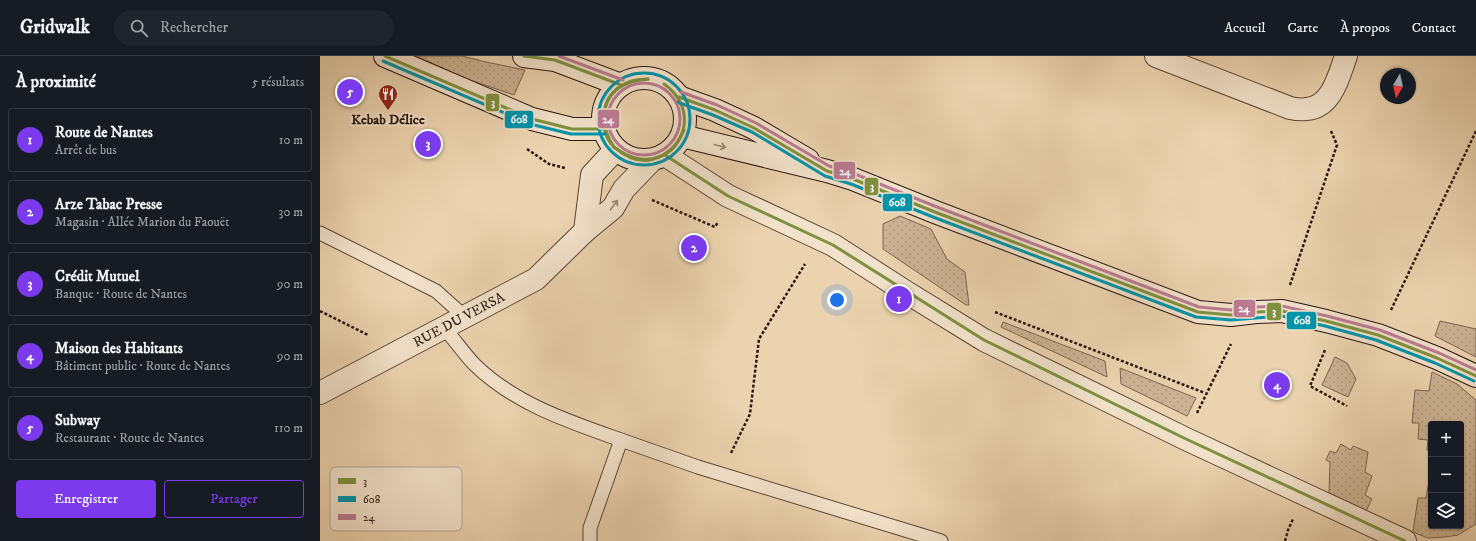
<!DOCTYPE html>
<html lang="fr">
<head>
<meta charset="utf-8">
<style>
  body { margin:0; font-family:"IM FELL DW Pica",serif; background:#20242c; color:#f1f3f6 }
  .controls { position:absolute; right:12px; bottom:12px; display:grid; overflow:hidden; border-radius:4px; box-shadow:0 1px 3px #0004 }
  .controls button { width:36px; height:36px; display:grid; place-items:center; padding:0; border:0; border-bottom:1px solid #363941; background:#171b24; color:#f1f3f6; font:20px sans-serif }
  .compass { position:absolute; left:1060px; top:12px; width:36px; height:36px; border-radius:50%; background:#171b24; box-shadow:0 1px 3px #0004; rotate:189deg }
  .you { position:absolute; left:517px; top:244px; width:14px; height:14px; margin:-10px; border:3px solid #fff; border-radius:50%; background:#1a73e8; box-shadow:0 0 0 6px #1a73e833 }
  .badge { display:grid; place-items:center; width:26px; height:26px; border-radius:50%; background:#7c3aed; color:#fff; font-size:13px; font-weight:700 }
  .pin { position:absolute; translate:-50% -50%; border:2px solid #fff; box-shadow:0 1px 4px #0006 }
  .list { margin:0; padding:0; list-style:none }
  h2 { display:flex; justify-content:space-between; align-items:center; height:52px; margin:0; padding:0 16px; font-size:17px }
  h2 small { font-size:13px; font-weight:400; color:#9ea1a6 }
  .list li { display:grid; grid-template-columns:26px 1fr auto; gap:12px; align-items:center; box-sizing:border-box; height:64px; margin:0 8px 8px; padding:0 8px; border:1px solid #363941; border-radius:4px }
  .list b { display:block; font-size:15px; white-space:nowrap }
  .list p { margin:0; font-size:13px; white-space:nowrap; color:#9ea1a6 }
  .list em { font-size:13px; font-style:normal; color:#9ea1a6 }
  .actions { display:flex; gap:8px; padding:12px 16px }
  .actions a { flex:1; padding:9px 0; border:1px solid #7c3aed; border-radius:4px; text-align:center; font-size:14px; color:#7c3aed }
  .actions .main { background:#7c3aed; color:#fff }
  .icon { flex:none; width:22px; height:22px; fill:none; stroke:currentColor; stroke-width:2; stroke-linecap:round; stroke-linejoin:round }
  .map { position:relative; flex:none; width:1156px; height:485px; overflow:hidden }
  header { display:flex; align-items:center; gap:24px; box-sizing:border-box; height:56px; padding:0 20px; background:#171b24; border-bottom:1px solid #363941 }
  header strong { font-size:19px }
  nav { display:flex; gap:22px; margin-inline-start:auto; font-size:14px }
  .search { width:280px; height:36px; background:#20242c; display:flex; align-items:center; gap:10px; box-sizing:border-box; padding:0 14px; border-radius:22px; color:#9ea1a6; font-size:15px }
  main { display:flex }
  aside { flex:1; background:#171b24 }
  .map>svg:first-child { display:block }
</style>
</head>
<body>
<header>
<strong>Gridwalk</strong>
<div class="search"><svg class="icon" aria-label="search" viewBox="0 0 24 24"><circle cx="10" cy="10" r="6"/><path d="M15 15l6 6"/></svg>Rechercher</div>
<nav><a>Accueil</a><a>Carte</a><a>À propos</a><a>Contact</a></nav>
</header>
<main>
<aside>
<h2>À proximité<small>5 résultats</small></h2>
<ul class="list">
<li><span class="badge">1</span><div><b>Route de Nantes</b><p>Arrêt de bus</p></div><em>10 m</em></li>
<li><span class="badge">2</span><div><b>Arze Tabac Presse</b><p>Magasin · Allée Marion du Faouët</p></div><em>30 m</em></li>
<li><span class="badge">3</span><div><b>Crédit Mutuel</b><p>Banque · Route de Nantes</p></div><em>90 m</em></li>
<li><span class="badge">4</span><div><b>Maison des Habitants</b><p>Bâtiment public · Route de Nantes</p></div><em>90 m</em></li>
<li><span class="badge">5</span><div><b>Subway</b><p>Restaurant · Route de Nantes</p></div><em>110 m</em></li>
</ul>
<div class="actions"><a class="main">Enregistrer</a><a>Partager</a></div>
</aside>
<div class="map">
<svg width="1156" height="485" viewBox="0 0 1156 485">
  <defs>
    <pattern id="grass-dots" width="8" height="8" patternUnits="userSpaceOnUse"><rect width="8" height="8" fill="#cbb394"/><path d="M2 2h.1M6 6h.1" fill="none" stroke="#ae997e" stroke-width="1.8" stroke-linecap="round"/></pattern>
  </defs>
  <rect width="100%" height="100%" fill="#ebd3af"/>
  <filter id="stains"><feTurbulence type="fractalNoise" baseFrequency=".005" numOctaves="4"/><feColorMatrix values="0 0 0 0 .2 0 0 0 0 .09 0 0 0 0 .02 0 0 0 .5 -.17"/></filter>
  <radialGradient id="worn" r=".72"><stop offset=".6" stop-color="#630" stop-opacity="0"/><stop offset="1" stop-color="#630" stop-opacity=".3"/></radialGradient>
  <!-- grass -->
  <g fill="url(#grass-dots)" stroke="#7c6452">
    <path d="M96 0H142L166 6 205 14 194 39 147 23Z"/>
    <path d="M580 160 611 173 627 203 645 216 649 249H646L563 193V168Z"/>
    <path d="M1120 265 1156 273V301L1115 280Z"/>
    <path d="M683 266 785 305 787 321 681 271Z"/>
    <path d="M1015 301 1027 307 1036 323 1028 341 1002 329Z"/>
    <path d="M800 312 876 342 867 360 801 328Z"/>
    <path d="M1112 316 1137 328 1156 344V468L1138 479 1125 481 1108 482 1093 476 1098 442H1106L1109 425 1111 424V470H1141V368H1111V403H1110L1111 395 1107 394 1108 384 1098 383 1099 367H1092L1095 334 1109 335Z"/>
    <path d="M1021 388 1031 394 1033 390 1048 396 1045 416 1052 420 1045 439 1052 443 1046 455 1009 437 1010 406 1006 404 1010 395 1016 397Z"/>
  </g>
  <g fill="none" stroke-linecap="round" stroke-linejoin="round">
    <defs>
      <g id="lane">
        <path d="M0 177 116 235 145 261"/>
        <path d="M124 272C135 284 144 298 155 309 195 348 250 366 301 384L270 472V485"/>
        <path d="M301 384 378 411 621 485"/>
      </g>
      <g id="street">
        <path d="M836 0 970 52C975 53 981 54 986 53 1012 52 1019 19 1026 0"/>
        <path d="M345 99 408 140 513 189 586 236 664 284 866 383 1085 485"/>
        <path d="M265 175 272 119 296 93"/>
        <path d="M0 337 216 223 265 175 293 152 304 133 332 104"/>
      </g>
      <g id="secondary">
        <path d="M65 0 212 63 252 73H285"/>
        <path d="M204 0 235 4 301 29"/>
        <circle cx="324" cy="63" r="41"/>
        <path d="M359 41 395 54 434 72 488 104"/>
        <path d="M362 80 507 115 533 123 615 156 878 256 911 259 936 256 962 255 1006 265 1058 279 1117 302 1156 320"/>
      </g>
    </defs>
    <!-- lane casing -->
    <use href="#lane" stroke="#5c4537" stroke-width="15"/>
    <!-- street casing -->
    <use href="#street" stroke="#5c4537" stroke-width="24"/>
    <!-- secondary casing -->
    <use href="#secondary" stroke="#2c160f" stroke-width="24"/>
    <!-- path -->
    <g stroke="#2c160f" stroke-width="2.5" stroke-dasharray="3 2" stroke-linecap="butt">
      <path d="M207 93 229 108 245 112"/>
      <path d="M332 144 395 171 398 166"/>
      <path d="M970 229 1017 89 1011 75"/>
      <path d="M1071 254 1156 75"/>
      <path d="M0 255 48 279"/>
      <path d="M675 256 885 337"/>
      <path d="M1005 294 990 330 1027 350"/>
      <path d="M877 357 911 288"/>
      <path d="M411 397 430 358 439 283 485 208"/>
      <path d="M965 485 968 474 973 463"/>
    </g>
    <!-- lane -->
    <use href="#lane" stroke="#f2e2cb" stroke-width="13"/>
    <!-- street -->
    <use href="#street" stroke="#f2e2cb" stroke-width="22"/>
    <!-- secondary -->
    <use href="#secondary" stroke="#f2e2cb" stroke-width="22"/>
    <defs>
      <g id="bus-1">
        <path d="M65 0 212 63 252 73H285"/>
        <path d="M204 0 235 4 301 29"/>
        <path d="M297 33C307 25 316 23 328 23"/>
        <path d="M297 33C307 26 316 24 328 23"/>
        <path d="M359 41 395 54 434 72 507 115 533 123 615 156 878 256 911 259 936 256 962 255 1006 265 1058 279 1117 302 1156 320"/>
        <path d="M294 91C308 101 322 107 339 101"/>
        <path d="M294 91C307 102 323 109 339 101"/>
        <path d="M294 91C279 76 280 46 297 33"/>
        <path d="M294 91C282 73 279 49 297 33"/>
        <path d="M345 99 408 140 513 189 664 284 866 383 1085 485"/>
        <path d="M339 101C371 86 373 48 344 28"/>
        <path d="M339 101C353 96 358 87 364 74"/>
      </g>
      <g id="bus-2">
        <path d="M63 5 210 68 251 78H285"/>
        <circle cx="324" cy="63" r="46"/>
        <path d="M357 46 393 59 432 76 505 120 531 128 613 161 876 261 911 264 962 260 1005 270 1056 284 1115 307 1154 325"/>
      </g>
      <g id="bus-3">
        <path d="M239 0 303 24"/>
        <circle cx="324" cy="63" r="36"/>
        <path d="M361 36 397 49 436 67 509 110 535 118 617 151 879 251 911 254 936 251 962 250 1007 260 1060 274 1119 297 1156 314"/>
      </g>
    </defs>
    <!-- bus-1 casing -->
    <use href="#bus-1" stroke="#f2e2cb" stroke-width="6"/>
    <!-- bus-2 casing -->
    <use href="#bus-2" stroke="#f2e2cb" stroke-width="6"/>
    <!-- bus-3 casing -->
    <use href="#bus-3" stroke="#f2e2cb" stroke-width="6"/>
    <!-- bus-1 -->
    <use href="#bus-1" stroke="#7f913f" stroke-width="3"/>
    <!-- bus-2 -->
    <use href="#bus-2" stroke="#0094ab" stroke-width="3"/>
    <!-- bus-3 -->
    <use href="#bus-3" stroke="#bb7b93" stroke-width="3"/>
  </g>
  <!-- one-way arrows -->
  <defs><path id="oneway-shaft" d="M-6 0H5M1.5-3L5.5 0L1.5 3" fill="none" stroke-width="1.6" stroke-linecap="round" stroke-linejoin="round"/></defs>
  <g stroke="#998676">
    <use href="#oneway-shaft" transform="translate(400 90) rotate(14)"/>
    <use href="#oneway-shaft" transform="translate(294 149) rotate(-53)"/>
  </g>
  <!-- icons -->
  <defs>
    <symbol id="restaurant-pin" viewBox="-11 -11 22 30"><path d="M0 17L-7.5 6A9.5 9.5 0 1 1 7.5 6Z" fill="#8f2418" stroke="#f2e2cb"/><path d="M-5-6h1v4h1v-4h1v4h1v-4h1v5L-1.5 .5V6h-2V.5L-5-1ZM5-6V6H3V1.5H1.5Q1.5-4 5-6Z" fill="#fff"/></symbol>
  </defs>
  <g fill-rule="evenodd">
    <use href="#restaurant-pin" x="57" y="27" width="22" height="30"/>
  </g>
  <g text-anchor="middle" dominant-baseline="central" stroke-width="4" stroke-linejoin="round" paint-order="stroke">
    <!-- poi labels -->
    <g font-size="14" font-weight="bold" fill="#2c160f" stroke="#f2e2cb">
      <text x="68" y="64">Kebab Délice</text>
    </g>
    <!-- street labels -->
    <g font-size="14" fill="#2c160f" stroke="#f2e2cb">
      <text transform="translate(139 264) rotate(-28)">RUE DU VERSA</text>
    </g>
  </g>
  <!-- legend -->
  <rect x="10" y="411" width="132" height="64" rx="6" fill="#f2e2cb" stroke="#b7a593" stroke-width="1"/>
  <rect x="18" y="422" width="18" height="6" fill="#7f913f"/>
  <rect x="18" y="440" width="18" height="6" fill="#0094ab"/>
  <rect x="18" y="458" width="18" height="6" fill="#bb7b93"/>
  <g font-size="11" fill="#2c160f">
    <text x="43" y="429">3</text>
    <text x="43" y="447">608</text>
    <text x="43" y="465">24</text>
  </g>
  <g stroke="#f2e2cb" stroke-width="1.5">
    <rect x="165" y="37" width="15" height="19" rx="4" fill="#7f913f"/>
    <rect x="277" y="53" width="23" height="20" rx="4" fill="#bb7b93"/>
    <rect x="184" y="54" width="30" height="19" rx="4" fill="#0094ab"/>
    <rect x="513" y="105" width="23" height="19" rx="4" fill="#bb7b93"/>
    <rect x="544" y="121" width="15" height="19" rx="4" fill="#7f913f"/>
    <rect x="562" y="137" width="31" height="19" rx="4" fill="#0094ab"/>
    <rect x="913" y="243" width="23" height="19" rx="4" fill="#bb7b93"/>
    <rect x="946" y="246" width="16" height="19" rx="4" fill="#7f913f"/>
    <rect x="966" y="255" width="31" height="19" rx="4" fill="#0094ab"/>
  </g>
  <g font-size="11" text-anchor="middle" font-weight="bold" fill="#fff">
    <text x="173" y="50">3</text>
    <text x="288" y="67">24</text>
    <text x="199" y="67">608</text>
    <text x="525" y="119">24</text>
    <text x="552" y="134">3</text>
    <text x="577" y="150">608</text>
    <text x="924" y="256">24</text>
    <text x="954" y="259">3</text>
    <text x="982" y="268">608</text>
  </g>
  <rect width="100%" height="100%" filter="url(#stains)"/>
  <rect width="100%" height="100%" fill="url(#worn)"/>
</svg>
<div class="controls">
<button>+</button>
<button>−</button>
<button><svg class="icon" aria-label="layers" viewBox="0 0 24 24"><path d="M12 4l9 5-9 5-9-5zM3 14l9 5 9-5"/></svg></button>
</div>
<svg class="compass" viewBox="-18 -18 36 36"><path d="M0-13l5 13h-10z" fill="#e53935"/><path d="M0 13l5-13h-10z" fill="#9ea1a6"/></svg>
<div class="you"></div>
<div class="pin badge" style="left:579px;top:243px">1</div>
<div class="pin badge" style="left:374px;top:192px">2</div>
<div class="pin badge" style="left:108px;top:88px">3</div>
<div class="pin badge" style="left:957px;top:329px">4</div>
<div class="pin badge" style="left:30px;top:36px">5</div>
</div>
</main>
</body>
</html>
